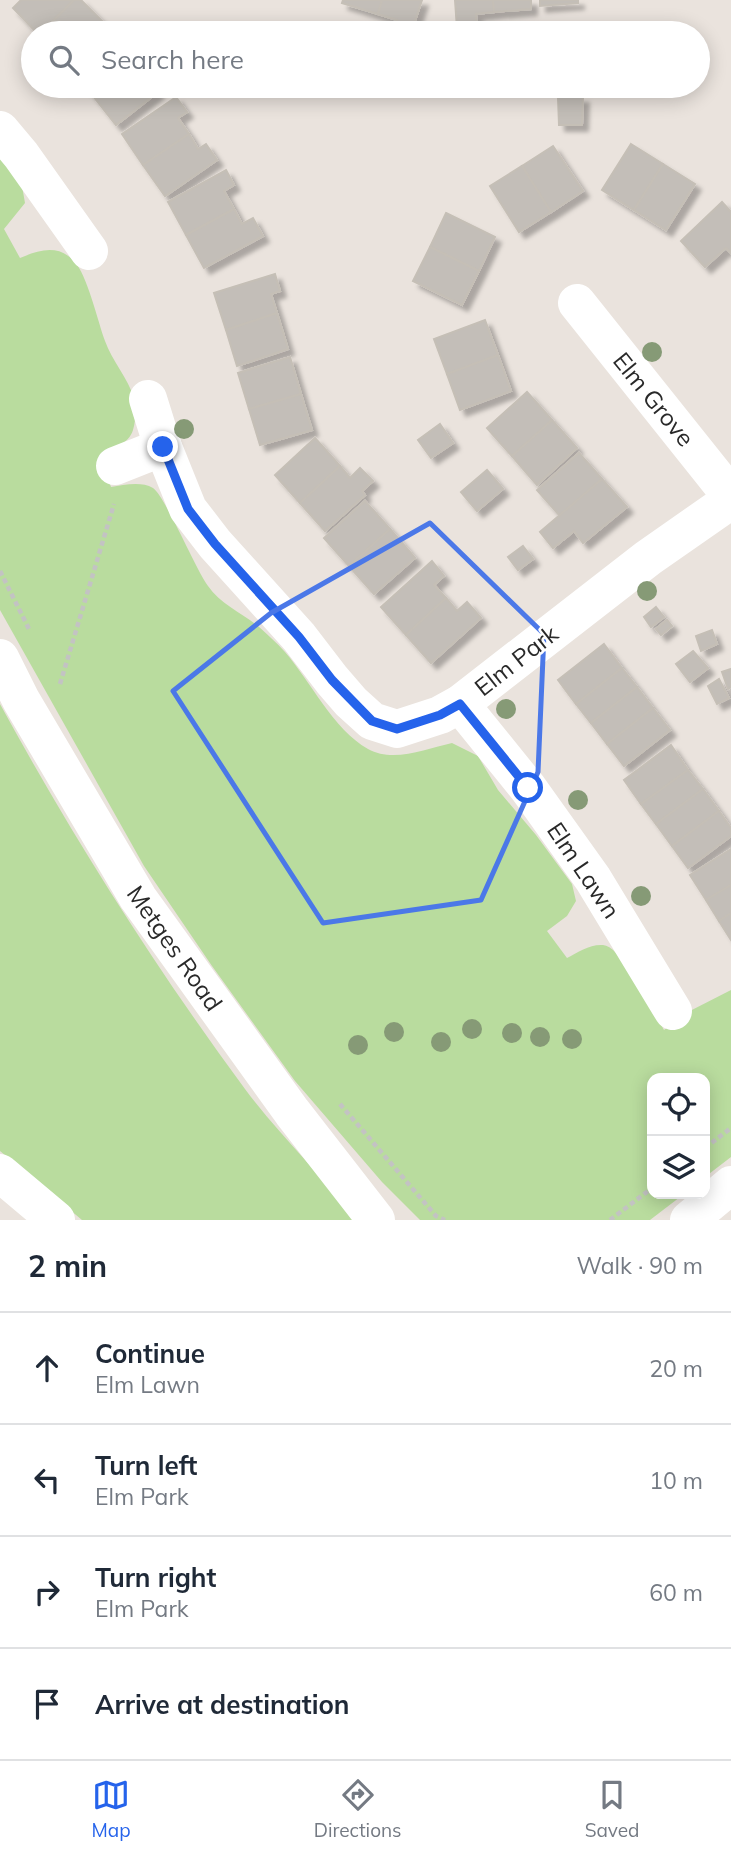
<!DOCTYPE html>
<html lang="en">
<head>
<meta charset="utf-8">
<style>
  body { margin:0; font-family:Mulish,sans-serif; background:#f2f2f3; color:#1f2937 }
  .controls { position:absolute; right:21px; bottom:21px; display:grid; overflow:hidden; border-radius:14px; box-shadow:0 4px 18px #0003 }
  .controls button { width:63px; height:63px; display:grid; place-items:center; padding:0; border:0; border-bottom:2px solid #e0e1e3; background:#fff; color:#1f2937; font:35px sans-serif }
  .stop { position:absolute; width:21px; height:21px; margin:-16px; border:5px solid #2563eb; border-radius:50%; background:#fff }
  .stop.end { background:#2563eb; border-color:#fff; box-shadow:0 2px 7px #0008 }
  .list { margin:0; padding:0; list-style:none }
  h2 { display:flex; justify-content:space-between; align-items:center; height:91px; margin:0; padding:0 28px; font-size:30px }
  h2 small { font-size:23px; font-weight:400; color:#747a83 }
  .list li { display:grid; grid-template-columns:46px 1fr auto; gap:21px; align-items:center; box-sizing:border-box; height:112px; padding:0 28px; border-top:2px solid #e0e1e3 }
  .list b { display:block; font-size:26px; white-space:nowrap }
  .list p { margin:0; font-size:23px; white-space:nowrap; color:#747a83 }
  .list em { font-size:23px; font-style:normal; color:#747a83 }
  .icon { flex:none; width:38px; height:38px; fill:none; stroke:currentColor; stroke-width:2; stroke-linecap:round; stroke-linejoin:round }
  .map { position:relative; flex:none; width:731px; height:1220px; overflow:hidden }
  .search { position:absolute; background:#fff; box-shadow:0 4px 18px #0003; left:21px; right:21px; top:21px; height:77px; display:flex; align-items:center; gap:18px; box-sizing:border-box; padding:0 24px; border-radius:38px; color:#747a83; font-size:26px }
  .sheet { height:539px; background:#fff }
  nav { display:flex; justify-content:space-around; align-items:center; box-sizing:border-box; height:98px; border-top:2px solid #e0e1e3; background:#fff; font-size:19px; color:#747a83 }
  nav a { display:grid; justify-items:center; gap:4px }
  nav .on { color:#2563eb }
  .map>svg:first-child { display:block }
</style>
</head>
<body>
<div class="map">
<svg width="731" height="1220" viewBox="0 0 731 1220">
  <defs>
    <filter id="shadow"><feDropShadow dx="6" dy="6" stdDeviation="2" flood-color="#0004"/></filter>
  </defs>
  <rect width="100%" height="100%" fill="#eae3dd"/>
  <!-- green -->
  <g fill="#b9dc9e">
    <path d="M0 155 22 186 25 203 4 229 20 258C39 250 58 244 74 261 87 274 98 322 105 341 112 361 128 378 134 398 136 409 136 420 133 430 129 444 112 449 100 454L111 487C124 485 141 481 153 488 165 496 195 568 208 586 220 604 242 613 258 626 267 634 277 643 285 652 311 682 333 729 368 749 393 763 426 749 452 743L478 756 498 790 536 835 572 884 576 901 567 916 547 931 567 958C578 952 590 944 603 945 622 946 654 1012 664 1030L684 1014 731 990V1157L705 1177V1078H652V1194H684L650 1220H420L382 1182 295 1081 212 966 144 866 0 610Z"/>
    <path d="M0 704C73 838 155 967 245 1089 279 1135 322 1174 354 1220H82L0 1151Z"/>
  </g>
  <!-- building -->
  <g fill="#c3beb8" stroke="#c5bfb6" stroke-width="2" filter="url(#shadow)">
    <path d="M21 0H74L41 33H37L13 8Z"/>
    <path d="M74 0H81L104 23 94 33H41Z"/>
    <path d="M343 0H382L378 14 342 3Z"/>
    <path d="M382 0H422L411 33H393L397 20 378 14Z"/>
    <path d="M455 0H493L494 12 476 14 477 27 457 29Z"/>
    <path d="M493 0H531V9L494 12Z"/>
    <path d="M540 0H578V3L540 6Z"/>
    <path d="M85 86H105L93 96Z"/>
    <path d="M105 86H153L158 92 116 125 93 96Z"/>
    <path d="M176 97 187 112 178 118 189 134 143 165 122 134Z"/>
    <path d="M558 97H583L582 125H559Z"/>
    <path d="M189 134 198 149 206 144 217 160 165 196 143 165Z"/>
    <path d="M631 144 663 164 634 210 602 190Z"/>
    <path d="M553 146 583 191 551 212 522 166Z"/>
    <path d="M663 164 695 184 666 230 634 210Z"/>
    <path d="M522 166 551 212 519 232 490 186Z"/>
    <path d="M226 170 234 185 224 191 234 209 186 235 168 202Z"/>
    <path d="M722 202 731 212V253L726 248 705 267 681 241Z"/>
    <path d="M234 209 242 224 253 218 263 236 204 268 186 235Z"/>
    <path d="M446 213 495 237 479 271 430 247Z"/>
    <path d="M430 247 479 271 462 305 413 281Z"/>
    <path d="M275 274 280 291 271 294 277 313 226 330 214 293Z"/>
    <path d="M277 313 288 349 237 366 226 330Z"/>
    <path d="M485 320 498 355 447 374 434 339Z"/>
    <path d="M498 355 511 391 460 410 447 374Z"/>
    <path d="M290 357 301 394 249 409 238 373Z"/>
    <path d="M527 392 552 420 512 456 487 428Z"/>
    <path d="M301 394 312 430 260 445 249 409Z"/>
    <path d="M552 420 577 448 537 485 512 456Z"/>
    <path d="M440 424 453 443 431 458 418 440Z"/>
    <path d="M315 438 340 466 300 503 275 475Z"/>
    <path d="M579 453 602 479 560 516 537 490Z"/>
    <path d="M340 466 350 478 360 468 373 481 362 491 365 495 325 531 300 503Z"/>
    <path d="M487 470 503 489 477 511 461 492Z"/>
    <path d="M602 479 627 507 583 543 574 531 553 548 540 532Z"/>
    <path d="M365 501 390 529 349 566 324 538Z"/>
    <path d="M390 529 415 558 374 594 349 566Z"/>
    <path d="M523 546 533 559 518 570 508 557Z"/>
    <path d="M432 561 444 576 434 585 446 598 406 635 381 607Z"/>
    <path d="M446 598 457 611 467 602 481 618 431 663 406 635Z"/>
    <path d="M656 607 664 617 651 627 644 617Z"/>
    <path d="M667 620 672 626 661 635 656 629Z"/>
    <path d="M712 630 717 644 701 651 696 636Z"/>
    <path d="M604 644 622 668 576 704 558 680Z"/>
    <path d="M693 651 708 668 690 682 676 664Z"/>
    <path d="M622 668 637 687 591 723 576 704Z"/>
    <path d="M731 669V687L728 689 722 672Z"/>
    <path d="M719 679 729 698 717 704 708 686Z"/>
    <path d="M637 687 653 708 607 744 591 723Z"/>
    <path d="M653 708 670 730 624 766 607 744Z"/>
    <path d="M671 745 688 770 641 804 624 780Z"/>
    <path d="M688 770 703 789 656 824 641 804Z"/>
    <path d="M703 789 719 811 672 846 656 824Z"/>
    <path d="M719 811 731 828V836L688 868 672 846Z"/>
    <path d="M731 849V885L706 900 690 875Z"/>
    <path d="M731 885V913L719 921 706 900Z"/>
    <path d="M731 913V940L719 921Z"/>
  </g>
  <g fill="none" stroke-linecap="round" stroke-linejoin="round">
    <!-- path -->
    <g stroke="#c3c3c3" stroke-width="4.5" stroke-dasharray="5 3.5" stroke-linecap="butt">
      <path d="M0 571 29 629"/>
      <path d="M60 684 114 504"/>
      <path d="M340 1104 436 1216 445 1220"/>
      <path d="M705 1148 731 1128"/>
      <path d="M610 1220 652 1188"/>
    </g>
    <!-- minor -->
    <g stroke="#fff" stroke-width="38">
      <path d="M0 130 21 155 89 251"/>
      <path d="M577 303 731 496"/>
      <path d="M148 399 163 447 188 509 215 544 299 637 332 680 351 702 372 721 397 729 440 715 460 704 648 558 731 500"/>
      <path d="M115 466 163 447"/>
      <path d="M460 704 528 788 593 879 673 1011"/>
      <path d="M0 1173 56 1220"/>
      <path d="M689 1220 731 1185"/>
    </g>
    <!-- tertiary -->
    <path stroke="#fff" stroke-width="38" d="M0 658 21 700 138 898 292 1112 376 1220"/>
  </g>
  <!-- trees -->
  <g fill="#869a76">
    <circle cx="652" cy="352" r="10"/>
    <circle cx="184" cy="429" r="10"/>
    <circle cx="647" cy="591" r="10"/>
    <circle cx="506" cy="709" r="10"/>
    <circle cx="578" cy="800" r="10"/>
    <circle cx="641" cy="896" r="10"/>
    <circle cx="472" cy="1029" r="10"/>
    <circle cx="394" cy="1032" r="10"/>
    <circle cx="512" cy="1033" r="10"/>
    <circle cx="540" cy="1037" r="10"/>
    <circle cx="572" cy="1039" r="10"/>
    <circle cx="441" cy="1042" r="10"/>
    <circle cx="358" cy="1045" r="10"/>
  </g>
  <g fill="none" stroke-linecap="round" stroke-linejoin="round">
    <!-- route -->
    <path stroke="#2563eb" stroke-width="9" d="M163 447 188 509 215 544 299 637 332 680 372 721 397 729 440 715 460 704 528 788"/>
  </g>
  <!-- marked area -->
  <path fill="none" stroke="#4b78e8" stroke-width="5" stroke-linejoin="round" d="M430 523 544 634 538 772 481 900 323 923 173 691 271 613Z"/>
  <g text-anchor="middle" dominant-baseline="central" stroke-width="5" stroke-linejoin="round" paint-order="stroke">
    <!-- street labels -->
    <g font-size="24" fill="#292929" stroke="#fff">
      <text transform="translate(654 399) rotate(51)">Elm Grove</text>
      <text transform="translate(516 660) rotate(-38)">Elm Park</text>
      <text transform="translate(584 870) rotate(56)">Elm Lawn</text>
      <text transform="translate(175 948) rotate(55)">Metges Road</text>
    </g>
  </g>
</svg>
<div class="controls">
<button><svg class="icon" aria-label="locate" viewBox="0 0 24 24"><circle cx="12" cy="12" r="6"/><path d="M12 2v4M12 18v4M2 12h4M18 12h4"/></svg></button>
<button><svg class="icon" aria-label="layers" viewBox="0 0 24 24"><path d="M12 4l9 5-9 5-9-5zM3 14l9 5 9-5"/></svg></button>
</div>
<div class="stop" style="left:528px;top:788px"></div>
<div class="stop end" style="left:163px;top:447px"></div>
<div class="search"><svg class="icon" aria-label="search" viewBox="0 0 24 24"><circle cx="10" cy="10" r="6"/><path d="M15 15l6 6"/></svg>Search here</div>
</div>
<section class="sheet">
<h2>2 min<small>Walk · 90 m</small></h2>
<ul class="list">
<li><svg class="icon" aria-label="ahead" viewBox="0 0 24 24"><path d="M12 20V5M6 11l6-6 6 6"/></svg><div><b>Continue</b><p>Elm Lawn</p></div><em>20 m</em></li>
<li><svg class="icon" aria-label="left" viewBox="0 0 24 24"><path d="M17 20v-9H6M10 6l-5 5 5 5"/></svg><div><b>Turn left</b><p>Elm Park</p></div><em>10 m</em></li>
<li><svg class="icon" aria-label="right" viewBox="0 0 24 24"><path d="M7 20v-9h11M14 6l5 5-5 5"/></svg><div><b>Turn right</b><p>Elm Park</p></div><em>60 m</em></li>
<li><svg class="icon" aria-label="arrive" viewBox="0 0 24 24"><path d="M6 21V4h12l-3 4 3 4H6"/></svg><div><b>Arrive at destination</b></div></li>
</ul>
</section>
<nav>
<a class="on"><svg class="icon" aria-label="map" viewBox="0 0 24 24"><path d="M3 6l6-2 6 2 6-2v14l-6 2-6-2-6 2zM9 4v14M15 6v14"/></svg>Map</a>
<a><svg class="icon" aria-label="directions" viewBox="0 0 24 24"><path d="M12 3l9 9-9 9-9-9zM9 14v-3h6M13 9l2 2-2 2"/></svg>Directions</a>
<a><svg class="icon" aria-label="saved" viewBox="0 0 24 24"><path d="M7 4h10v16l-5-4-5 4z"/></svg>Saved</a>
</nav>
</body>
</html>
